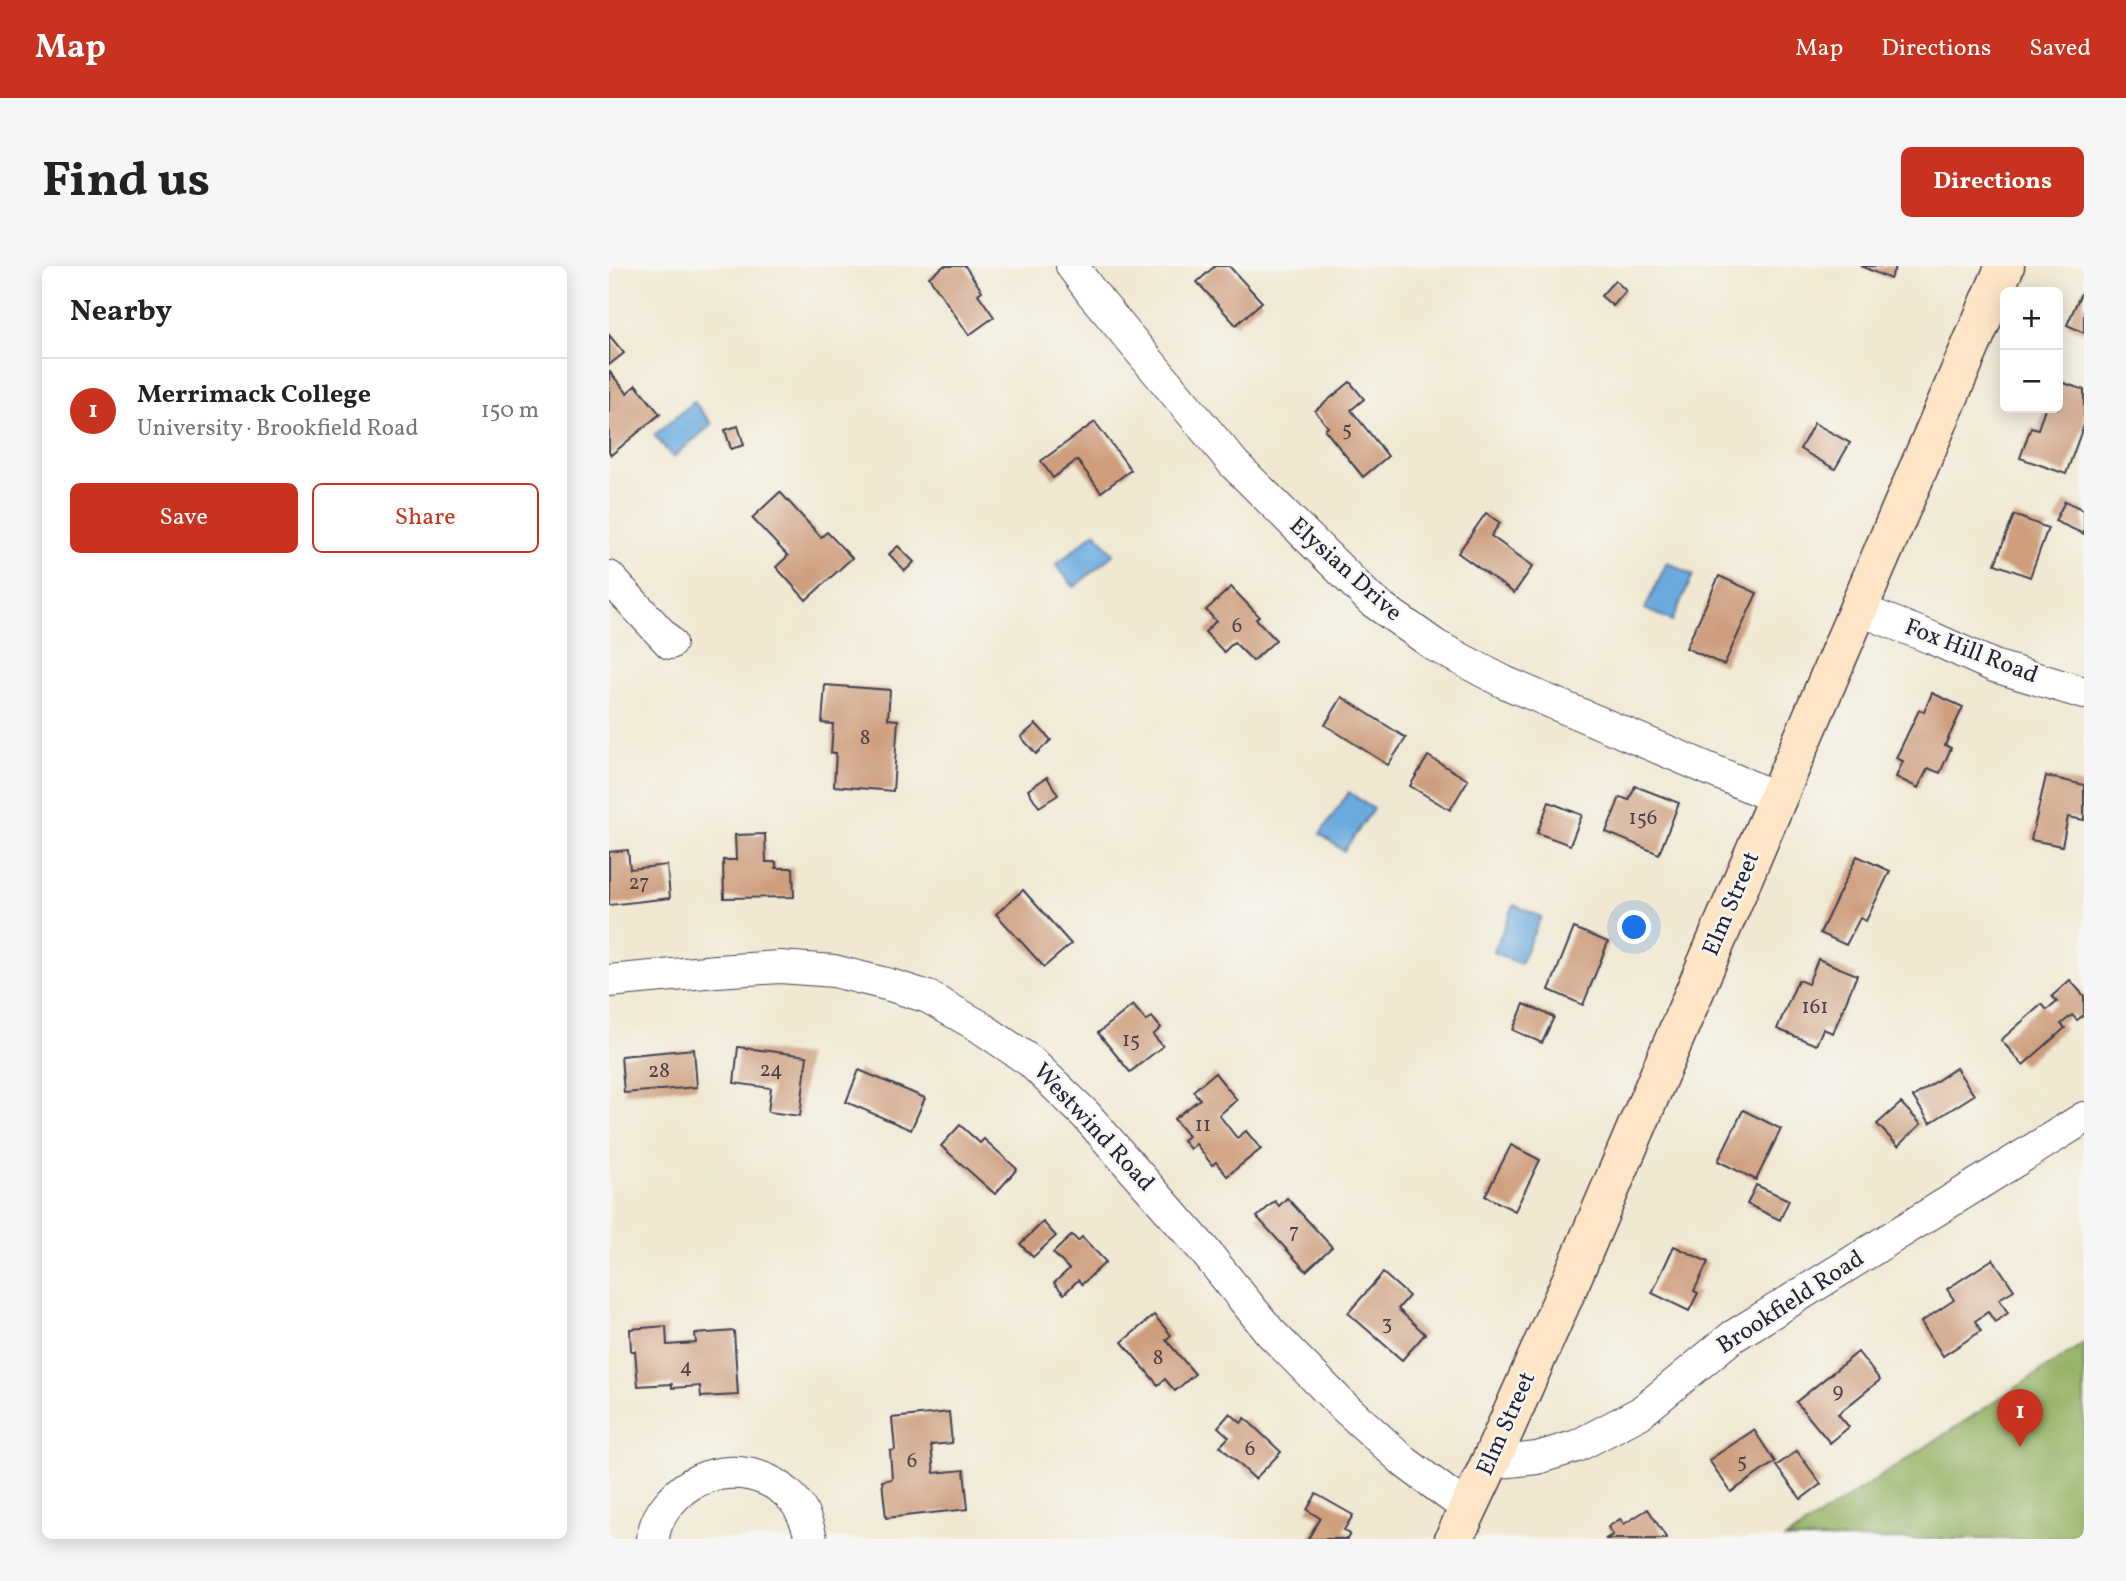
<!DOCTYPE html>
<html lang="en">
<head>
<meta charset="utf-8">
<style>
  body { margin:0; font-family:Vollkorn,serif; background:#f6f6f6; color:#222 }
  .controls { position:absolute; right:21px; top:21px; display:grid; overflow:hidden; border-radius:10px; box-shadow:0 4px 18px #0003 }
  .controls button { width:63px; height:63px; display:grid; place-items:center; padding:0; border:0; border-bottom:2px solid #e0e0e0; background:#fff; color:#222; font:35px sans-serif }
  .you { position:absolute; left:1026px; top:662px; width:24px; height:24px; margin:-18px; border:5px solid #fff; border-radius:50%; background:#1a73e8; box-shadow:0 0 0 10px #1a73e833 }
  .badge { display:grid; place-items:center; width:46px; height:46px; border-radius:50%; background:#c8321e; color:#fff; font-size:23px; font-weight:700 }
  .pin { position:absolute; translate:-50% -58px; filter:drop-shadow(0 2px 4px #0008) }
  .pin::after { content:''; position:absolute; top:37px; width:24px; height:21px; background:inherit; clip-path:polygon(0 0,100% 0,50% 100%) }
  .list { margin:0; padding:0; list-style:none }
  h2 { display:flex; justify-content:space-between; align-items:center; height:91px; margin:0; padding:0 28px; font-size:30px }
  h2 small { font-size:23px; font-weight:400; color:#767676 }
  .list li { display:grid; grid-template-columns:46px 1fr auto; gap:21px; align-items:center; box-sizing:border-box; height:105px; padding:0 28px; border-top:2px solid #e0e0e0 }
  .list b { display:block; font-size:26px; white-space:nowrap }
  .list p { margin:0; font-size:23px; white-space:nowrap; color:#767676 }
  .list em { font-size:23px; font-style:normal; color:#767676 }
  .actions { display:flex; gap:14px; padding:21px 28px }
  .actions a { flex:1; padding:16px 0; border:2px solid #c8321e; border-radius:10px; text-align:center; font-size:24px; color:#c8321e }
  .actions .main { background:#c8321e; color:#fff }
  .map { position:relative; flex:none; width:1475px; height:1273px; overflow:hidden; border-radius:10px }
  header { display:flex; align-items:center; gap:42px; box-sizing:border-box; height:98px; padding:0 35px; background:#c8321e; color:#fff }
  header strong { font-size:33px }
  nav { display:flex; gap:38px; margin-inline-start:auto; font-size:24px }
  .intro { display:flex; align-items:center; justify-content:space-between; box-sizing:border-box; height:168px; padding:0 42px }
  h1 { margin:0; font-size:49px }
  .button { padding:18px 32px; border-radius:10px; background:#c8321e; color:#fff; font-size:24px; font-weight:700 }
  main { display:flex; gap:42px; padding:0 42px }
  aside { flex:1; background:#fff; border-radius:10px; box-shadow:0 4px 18px #0003 }
  .map>svg:first-child { display:block }
</style>
</head>
<body>
<header>
<strong>Map</strong>
<nav><a>Map</a><a>Directions</a><a>Saved</a></nav>
</header>
<div class="intro"><h1>Find us</h1><a class="button">Directions</a></div>
<main>
<aside>
<h2>Nearby<small></small></h2>
<ul class="list">
<li><span class="badge">1</span><div><b>Merrimack College</b><p>University · Brookfield Road</p></div><em>150 m</em></li>
</ul>
<div class="actions"><a class="main">Save</a><a>Share</a></div>
</aside>
<div class="map">
<svg width="1475" height="1273" viewBox="0 0 1475 1273">
  <rect width="100%" height="100%" fill="#f6f6f2"/>
  <filter id="ink" filterUnits="userSpaceOnUse"><feTurbulence type="fractalNoise" baseFrequency=".0143" numOctaves="2"/><feDisplacementMap in="SourceGraphic" scale="14" xChannelSelector="R" yChannelSelector="G"/><feConvolveMatrix kernelMatrix="1 2 1 2 8 2 1 2 1" color-interpolation-filters="sRGB"/></filter>
  <filter id="wash" filterUnits="userSpaceOnUse"><feTurbulence type="fractalNoise" baseFrequency=".00686" numOctaves="4" result="noise"/><feDisplacementMap in="SourceGraphic" scale="28" xChannelSelector="R" yChannelSelector="G"/><feGaussianBlur stdDeviation="1.57" result="paint"/><feColorMatrix in="noise" values="0 0 0 0 0 0 0 0 0 0 0 0 0 0 0 0 0 1.4 0 .05"/><feComposite in="paint" operator="in"/></filter>
  <g filter="url(#wash)">
    <rect width="100%" height="100%" fill="#f0e8d2"/>
    <!-- forest -->
    <path fill="#93b062" stroke="#5a694e" stroke-width="2" d="M1475 1077V1273H1176Z"/>
    <!-- water -->
    <g fill="#6aaade" stroke="#46668c" stroke-width="2">
      <path d="M85 136 103 158 64 191 45 169Z"/>
      <path d="M486 266 505 288 465 321 447 299Z"/>
      <path d="M1058 296 1084 309 1063 355 1036 343Z"/>
      <path d="M740 526 764 543 735 585 711 568Z"/>
      <path d="M905 639 932 651 911 698 884 686Z"/>
    </g>
    <g id="blocks">
      <!-- building -->
      <g fill="#ce9e7d">
        <path d="M335 0H356L373 25 369 28 385 51 360 69 320 11Z"/>
        <path d="M606 0H620L653 36 627 59 588 16Z"/>
        <path d="M1252 0H1287L1281 13Z"/>
        <path d="M1006 14 1017 25 1004 40 992 30Z"/>
        <path d="M1475 20V67L1458 59Z"/>
        <path d="M0 69 15 87 0 99Z"/>
        <path d="M0 105 18 127 27 119 51 148 2 189 0 186Z"/>
        <path d="M1449 115 1475 124V158L1457 208 1411 192 1422 161 1429 163 1436 142H1449Z"/>
        <path d="M741 116 755 133 742 144 779 190 754 211 716 164 719 161 706 145Z"/>
        <path d="M486 156 522 204 492 226 468 194 444 212 432 195Z"/>
        <path d="M1205 157 1241 177 1226 203 1191 183Z"/>
        <path d="M129 160 135 179 122 183 116 164Z"/>
        <path d="M171 226 212 271 218 266 243 292 197 334 167 301 179 290 143 252Z"/>
        <path d="M1456 235 1475 244V268L1446 255Z"/>
        <path d="M877 247 891 257 882 270 924 300 905 327 849 287Z"/>
        <path d="M1405 249 1439 262 1421 311 1386 298Z"/>
        <path d="M289 280 305 296 296 305 280 288Z"/>
        <path d="M1110 310 1148 327 1115 399 1077 382Z"/>
        <path d="M622 321 650 350 647 353 667 374 644 395 625 376 615 386 596 366 607 355 597 344Z"/>
        <path d="M216 419 281 424 279 453 289 454 284 525 225 520 227 487H222L224 458 213 457Z"/>
        <path d="M1323 427 1354 441 1336 479 1342 482 1331 507 1319 502 1309 522 1287 511 1294 495 1287 492 1310 444 1315 446Z"/>
        <path d="M733 431 797 472 779 499 716 459Z"/>
        <path d="M427 458 442 474 427 488 412 471Z"/>
        <path d="M819 490 859 514 841 544 801 520Z"/>
        <path d="M1437 510 1475 519V554L1459 551 1453 580 1422 574Z"/>
        <path d="M438 511 449 529 430 541 419 524Z"/>
        <path d="M1026 520 1070 537 1050 588 997 566 1011 531 1020 534Z"/>
        <path d="M940 536 973 549 961 579 928 567Z"/>
        <path d="M156 568 157 596H167V602H184L185 631 115 632 114 594H127L126 569Z"/>
        <path d="M19 584 21 603 58 599 61 632 0 639V586Z"/>
        <path d="M1248 590 1281 605 1257 655 1251 652 1237 679 1211 667Z"/>
        <path d="M414 624 462 678 435 701 387 648Z"/>
        <path d="M965 662 999 676 974 739 940 724Z"/>
        <path d="M1209 693 1248 709 1224 767 1214 763 1207 779 1168 763 1189 714 1199 718Z"/>
        <path d="M1461 714 1475 730V749L1468 754 1463 749 1452 758 1456 762 1414 799 1392 774 1433 738 1438 744 1448 736 1443 730Z"/>
        <path d="M915 738 945 751 933 777 904 764Z"/>
        <path d="M524 739 537 755 543 751 552 762 544 769 554 780 521 806 489 767Z"/>
        <path d="M129 781 198 790 191 850 159 846 162 822 125 817Z"/>
        <path d="M85 783 88 821 15 827 12 790Z"/>
        <path d="M1347 802 1365 829 1321 857 1304 831Z"/>
        <path d="M250 804 316 832 302 864 237 836Z"/>
        <path d="M606 807 628 834 610 849 628 872 637 865 652 883 618 910 607 896 603 899 587 878 581 883 574 874 579 870 565 853 591 833 584 825Z"/>
        <path d="M1292 837 1312 858 1289 880 1268 858Z"/>
        <path d="M1134 844 1172 863 1147 914 1109 895Z"/>
        <path d="M351 859 371 877 375 873 408 903 386 928 332 880Z"/>
        <path d="M902 879 931 894 906 945 876 930Z"/>
        <path d="M1147 919 1180 934 1171 954 1138 938Z"/>
        <path d="M678 932 723 981 697 1005 648 951 666 935 670 940Z"/>
        <path d="M434 956 447 970 424 991 411 978Z"/>
        <path d="M463 969 469 975 473 971 497 996 473 1018 469 1014 455 1028 445 1017 460 1003 444 987Z"/>
        <path d="M1065 980 1099 996 1085 1025 1089 1027 1080 1045 1043 1027Z"/>
        <path d="M1384 993 1405 1024 1390 1033 1399 1047 1386 1056 1379 1046 1366 1055 1372 1065 1334 1090 1312 1056 1345 1034 1338 1023Z"/>
        <path d="M774 1007 800 1030 789 1043 816 1068 793 1094 739 1047Z"/>
        <path d="M545 1049 562 1069 557 1074 586 1108 566 1125 556 1113 549 1119 513 1076Z"/>
        <path d="M57 1060 58 1079 87 1077 86 1068 125 1065 129 1129 92 1131 91 1120 63 1122V1118L29 1120 26 1085H22L21 1063Z"/>
        <path d="M1249 1086 1271 1114 1229 1148 1240 1161 1221 1177 1187 1136Z"/>
        <path d="M340 1146 343 1177 322 1179 325 1207 355 1204 359 1243 277 1252 273 1215 283 1213 281 1185 286 1184 283 1152Z"/>
        <path d="M621 1147 632 1157 636 1152 672 1186 646 1213 611 1180 620 1171 609 1161Z"/>
        <path d="M1145 1164 1166 1196 1122 1226 1100 1194Z"/>
        <path d="M1188 1185 1212 1218 1192 1233 1167 1200Z"/>
        <path d="M707 1228 744 1249 735 1264 741 1268 738 1273H699L711 1252 698 1244Z"/>
        <path d="M1039 1243 1058 1273H996L1004 1269 999 1261 1011 1253 1015 1258Z"/>
      </g>
    </g>
  </g>
  <g filter="url(#ink)">
    <use href="#blocks" fill-opacity="0" stroke="#414052" stroke-width="2"/>
    <g fill="none" stroke-linecap="round" stroke-linejoin="round">
      <defs>
        <g id="street">
          <path d="M463 0 483 27 626 199 762 334 827 380 895 416 1168 532"/>
          <path d="M0 311 61 377"/>
          <path d="M1249 343 1323 372 1385 400 1475 427"/>
          <path d="M0 715 107 705 171 701 225 705 281 719 319 731 368 759 421 795 476 848 594 983 661 1066 731 1137 797 1197 859 1243"/>
          <path d="M882 1197 928 1192 968 1180 1031 1147 1123 1071 1475 852"/>
          <path d="M44 1273C45 1259 53 1245 62 1235 93 1198 153 1197 185 1234 194 1245 199 1259 202 1273"/>
        </g>
        <path id="secondary" d="M845 1273 885 1188 964 1010 1396 0"/>
      </defs>
      <!-- street casing -->
      <use href="#street" stroke="#414052" stroke-width="34"/>
      <!-- secondary casing -->
      <use href="#secondary" stroke="#414052" stroke-width="41"/>
      <!-- street -->
      <use href="#street" stroke="#fff" stroke-width="32"/>
      <!-- secondary -->
      <use href="#secondary" stroke="#fee5c5" stroke-width="38"/>
    </g>
  </g>
  <g text-anchor="middle" dominant-baseline="central" stroke-width="5" stroke-linejoin="round" paint-order="stroke">
    <!-- number labels -->
    <g font-size="21" fill="#4d414c">
      <text x="738" y="163">5</text>
      <text x="628" y="360">6</text>
      <text x="256" y="472">8</text>
      <text x="1034" y="552">156</text>
      <text x="30" y="617">27</text>
      <text x="1206" y="741">161</text>
      <text x="522" y="774">15</text>
      <text x="162" y="804">24</text>
      <text x="50" y="805">28</text>
      <text x="594" y="859">11</text>
      <text x="685" y="966">7</text>
      <text x="778" y="1057">3</text>
      <text x="549" y="1092">8</text>
      <text x="77" y="1101">4</text>
      <text x="1229" y="1125">9</text>
      <text x="641" y="1183">6</text>
      <text x="303" y="1195">6</text>
      <text x="1133" y="1195">5</text>
    </g>
    <!-- street labels -->
    <g font-size="24" fill="#22223b" stroke="#f6f6f2">
      <text transform="translate(736 304) rotate(42)">Elysian Drive</text>
      <text transform="translate(1362 386) rotate(21)">Fox Hill Road</text>
      <text transform="translate(1123 638) rotate(-67)">Elm Street</text>
      <text transform="translate(484 862) rotate(47)">Westwind Road</text>
      <text transform="translate(1182 1037) rotate(-33)">Brookfield Road</text>
      <text transform="translate(898 1158) rotate(-66)">Elm Street</text>
    </g>
  </g>
</svg>
<div class="controls">
<button>+</button>
<button>−</button>
</div>
<div class="you"></div>
<div class="pin badge" style="left:1411px;top:1181px">1</div>
</div>
</main>
</body>
</html>
